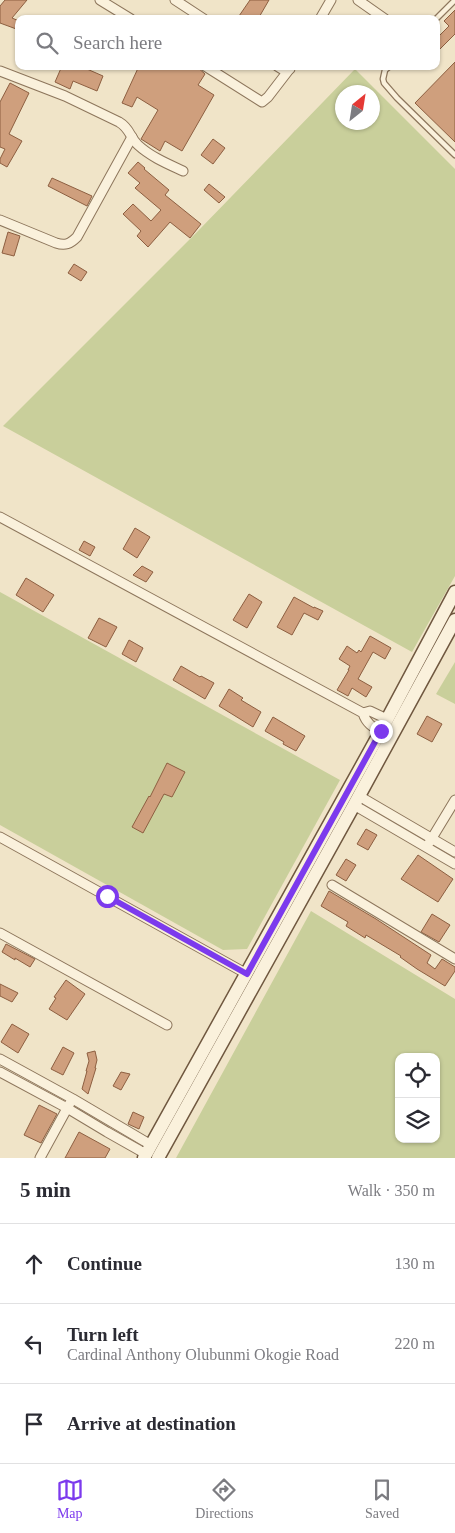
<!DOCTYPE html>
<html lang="en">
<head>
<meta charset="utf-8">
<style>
  body { margin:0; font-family:Georgia,serif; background:#f2f2f3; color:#2b2b33 }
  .controls { position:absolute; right:15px; bottom:15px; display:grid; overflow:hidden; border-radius:10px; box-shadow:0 1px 4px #0004 }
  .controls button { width:45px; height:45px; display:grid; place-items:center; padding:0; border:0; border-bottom:1px solid #e1e1e2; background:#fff; color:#2b2b33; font:25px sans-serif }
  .compass { position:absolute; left:335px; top:85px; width:45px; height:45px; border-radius:50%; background:#fff; box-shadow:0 1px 4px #0004; rotate:30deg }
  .stop { position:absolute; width:15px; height:15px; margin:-11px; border:4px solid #7c3aed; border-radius:50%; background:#fff }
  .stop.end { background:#7c3aed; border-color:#fff; box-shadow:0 1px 5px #0008 }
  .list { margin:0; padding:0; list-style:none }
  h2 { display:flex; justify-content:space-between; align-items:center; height:65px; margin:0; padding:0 20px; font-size:21px }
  h2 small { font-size:16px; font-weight:400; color:#7c7c81 }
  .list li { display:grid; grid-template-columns:32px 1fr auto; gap:15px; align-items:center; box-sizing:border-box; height:80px; padding:0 20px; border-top:1px solid #e1e1e2 }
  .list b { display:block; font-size:19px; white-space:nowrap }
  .list p { margin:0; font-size:16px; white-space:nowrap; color:#7c7c81 }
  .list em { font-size:16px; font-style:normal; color:#7c7c81 }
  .icon { flex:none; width:28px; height:28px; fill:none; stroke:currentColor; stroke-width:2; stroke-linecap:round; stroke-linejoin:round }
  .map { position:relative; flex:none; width:455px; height:1158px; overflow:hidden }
  .search { position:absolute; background:#fff; box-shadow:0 1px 4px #0004; left:15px; right:15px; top:15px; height:55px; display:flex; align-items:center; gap:12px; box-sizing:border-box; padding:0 18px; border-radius:10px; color:#7c7c81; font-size:19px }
  .sheet { height:305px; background:#fff }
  nav { display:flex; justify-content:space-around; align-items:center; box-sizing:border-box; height:70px; border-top:1px solid #e1e1e2; background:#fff; font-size:14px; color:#7c7c81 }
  nav a { display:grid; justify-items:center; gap:2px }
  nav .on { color:#7c3aed }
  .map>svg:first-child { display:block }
</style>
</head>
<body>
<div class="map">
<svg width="455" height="1158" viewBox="0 0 455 1158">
  <rect width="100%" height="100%" fill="#f0e4c8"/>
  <!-- green -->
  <g fill="#c9cf9b" fill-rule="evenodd">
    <path d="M355 69 455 169V576L412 652 3 426 198 231ZM372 92V122H342V92Z"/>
    <path d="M0 592 340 780 247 949 223 950 0 825Z"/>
    <path d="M455 662V704L436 694Z"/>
    <path d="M311 911 455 999V1158H176ZM399 1057H436V1139H399Z"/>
  </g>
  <!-- building -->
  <g fill="#cf9f7d" stroke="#8d5f41">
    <path d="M5 0H27L12 18 19 21V30L0 23V6Z"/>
    <path d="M250 0H269L258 19H245L239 16Z"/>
    <path d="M455 10V34L436 53V39L449 26 444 21Z"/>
    <path d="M455 62V142L415 103Z"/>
    <path d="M62 66H80L103 76 97 91 73 81 70 89 55 82Z"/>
    <path d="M139 66H196L205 74 198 85 214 95 182 151 165 141 160 151 141 139 158 110 137 97 132 107 122 103Z"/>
    <path d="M10 83 29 93 9 134 22 141 7 167 0 163V159L5 149 0 147V102Z"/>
    <path d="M213 139 225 148 213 164 201 155Z"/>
    <path d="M138 162 145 168 144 169 169 190 165 195 201 224 190 238 170 222 148 247 137 236 141 231 123 214 133 204 151 221 161 210 135 188 140 183 128 173Z"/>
    <path d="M52 178 92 196 87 206 48 186Z"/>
    <path d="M209 184 225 197 219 203 204 190Z"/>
    <path d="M8 232 20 236 14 256 2 253Z"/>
    <path d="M74 264 87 272 81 281 68 273Z"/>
    <path d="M135 528 150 537 137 558 123 549Z"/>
    <path d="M84 541 95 547 90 556 79 550Z"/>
    <path d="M142 566 153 572 146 582 133 575Z"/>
    <path d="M26 578 54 595 43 612 16 595Z"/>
    <path d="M249 594 262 602 247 628 233 620Z"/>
    <path d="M294 597 314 608V607L323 611 318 620 304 613 292 635 277 627Z"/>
    <path d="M99 618 117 627 106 647 88 638Z"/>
    <path d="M370 636 391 648 385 659 373 652 358 679 372 687 366 697 352 688 348 696 337 690 349 670H348L350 666 339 659 347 646 357 653 359 650 361 652Z"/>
    <path d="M129 640 143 648 136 662 122 654Z"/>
    <path d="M181 666 200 677 201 676 214 683 205 699 173 680Z"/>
    <path d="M229 689 243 698 241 700 261 712 253 727 219 706Z"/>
    <path d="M427 716 442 724 432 742 417 734Z"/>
    <path d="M273 717 305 736 296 751 283 744 284 742 265 731Z"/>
    <path d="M167 763 185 772 172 797 164 794 143 833 132 827 149 796 150 797Z"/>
    <path d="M366 829 377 835 368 850 357 844Z"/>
    <path d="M418 855 453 879 438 902 401 879Z"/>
    <path d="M346 859 356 865 346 881 336 875Z"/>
    <path d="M329 891 376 919 431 955 427 963 435 969 442 959 455 967V971L445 986 417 969 400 957 401 956 366 935 365 938 346 926 348 922 321 906Z"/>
    <path d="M432 914 450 925 439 942 421 932Z"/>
    <path d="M6 944 35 959 30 967 15 958V960L2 952Z"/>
    <path d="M66 980 85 994 67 1020 49 1009 56 998 54 997Z"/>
    <path d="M0 984 18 993 12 1002 0 996Z"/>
    <path d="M12 1024 29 1034 18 1053 1 1042Z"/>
    <path d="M63 1047 74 1053 63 1075 51 1069Z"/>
    <path d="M95 1051 97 1060 95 1068H96L88 1094 82 1089 87 1071H86L89 1061 87 1053Z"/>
    <path d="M121 1072 130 1074 121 1090 113 1086Z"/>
    <path d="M39 1105 57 1114 41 1143 24 1135Z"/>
    <path d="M133 1112 144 1117 139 1129 128 1124Z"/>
    <path d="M79 1132 110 1149 105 1158H65Z"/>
  </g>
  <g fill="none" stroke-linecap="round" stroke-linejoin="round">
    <defs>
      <g id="lane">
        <path d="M436 19 455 0"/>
        <path d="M390 66 385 70 383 79 384 83 397 98 455 155"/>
      </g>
      <g id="street">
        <path d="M100 0 131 19"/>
        <path d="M175 0 204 19"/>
        <path d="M358 0 385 19"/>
        <path d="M320 19 331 0"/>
        <path d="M205 66 262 102 268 97 288 71"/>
        <path d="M277 66 285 71 290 69"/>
        <path d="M0 71 65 96 119 122C131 129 129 137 138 145 151 157 168 164 183 171"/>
        <path d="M0 220 56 243C65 246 70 244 77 237L132 137"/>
        <path d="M0 517 363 713C366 723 372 727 381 731"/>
        <path d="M363 713 370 711 387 719"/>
        <path d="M359 796 455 852"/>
        <path d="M354 805 455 864"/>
        <path d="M0 837 247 974"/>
        <path d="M429 843 455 800"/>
        <path d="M332 885 455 959"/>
        <path d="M0 933 167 1025"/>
        <path d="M0 1059 73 1099 151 1145"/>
        <path d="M0 1072 67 1108 107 1132 146 1154"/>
        <path d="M40 1158 70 1103"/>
      </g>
      <g id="secondary">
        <path d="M144 1158 381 731 455 592"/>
        <path d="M158 1158 354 805 455 620"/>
      </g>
    </defs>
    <!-- lane casing -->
    <use href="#lane" stroke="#8d765c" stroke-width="7"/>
    <!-- street casing -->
    <use href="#street" stroke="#8d765c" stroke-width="11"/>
    <!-- secondary casing -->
    <use href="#secondary" stroke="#6f573f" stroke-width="15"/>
    <!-- lane -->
    <use href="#lane" stroke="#faf1dc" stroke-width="4.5"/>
    <!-- street -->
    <use href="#street" stroke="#faf1dc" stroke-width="9"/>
    <!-- secondary -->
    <use href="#secondary" stroke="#faf1dc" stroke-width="12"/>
  </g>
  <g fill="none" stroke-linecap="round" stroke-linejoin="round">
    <!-- route -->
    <path stroke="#7c3aed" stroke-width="6" d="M107 896 247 974 381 731"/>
  </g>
</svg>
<div class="controls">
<button><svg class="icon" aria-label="locate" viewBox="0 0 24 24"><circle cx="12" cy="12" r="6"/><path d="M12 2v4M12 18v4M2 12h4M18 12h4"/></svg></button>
<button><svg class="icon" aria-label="layers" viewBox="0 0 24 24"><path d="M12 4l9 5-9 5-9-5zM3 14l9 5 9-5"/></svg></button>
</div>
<svg class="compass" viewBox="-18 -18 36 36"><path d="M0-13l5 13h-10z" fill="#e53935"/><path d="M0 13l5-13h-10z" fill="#7c7c81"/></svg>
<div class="stop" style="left:107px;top:896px"></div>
<div class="stop end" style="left:381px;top:731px"></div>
<div class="search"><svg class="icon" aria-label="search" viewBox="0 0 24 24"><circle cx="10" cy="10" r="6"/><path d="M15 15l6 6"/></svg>Search here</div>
</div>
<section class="sheet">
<h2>5 min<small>Walk · 350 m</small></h2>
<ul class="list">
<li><svg class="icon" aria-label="ahead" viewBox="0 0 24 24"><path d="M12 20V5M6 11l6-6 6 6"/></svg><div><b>Continue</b></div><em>130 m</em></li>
<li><svg class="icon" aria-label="left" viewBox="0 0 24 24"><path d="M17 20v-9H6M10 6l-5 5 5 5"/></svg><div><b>Turn left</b><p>Cardinal Anthony Olubunmi Okogie Road</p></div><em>220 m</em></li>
<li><svg class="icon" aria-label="arrive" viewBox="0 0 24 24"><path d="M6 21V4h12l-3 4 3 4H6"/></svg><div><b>Arrive at destination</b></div></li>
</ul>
</section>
<nav>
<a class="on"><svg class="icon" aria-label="map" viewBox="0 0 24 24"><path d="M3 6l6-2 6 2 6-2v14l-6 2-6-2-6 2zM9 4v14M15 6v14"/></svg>Map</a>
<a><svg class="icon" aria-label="directions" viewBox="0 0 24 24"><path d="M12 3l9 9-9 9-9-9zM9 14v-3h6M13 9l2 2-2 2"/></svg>Directions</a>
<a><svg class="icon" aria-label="saved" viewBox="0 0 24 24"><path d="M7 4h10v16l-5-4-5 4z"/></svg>Saved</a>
</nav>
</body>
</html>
